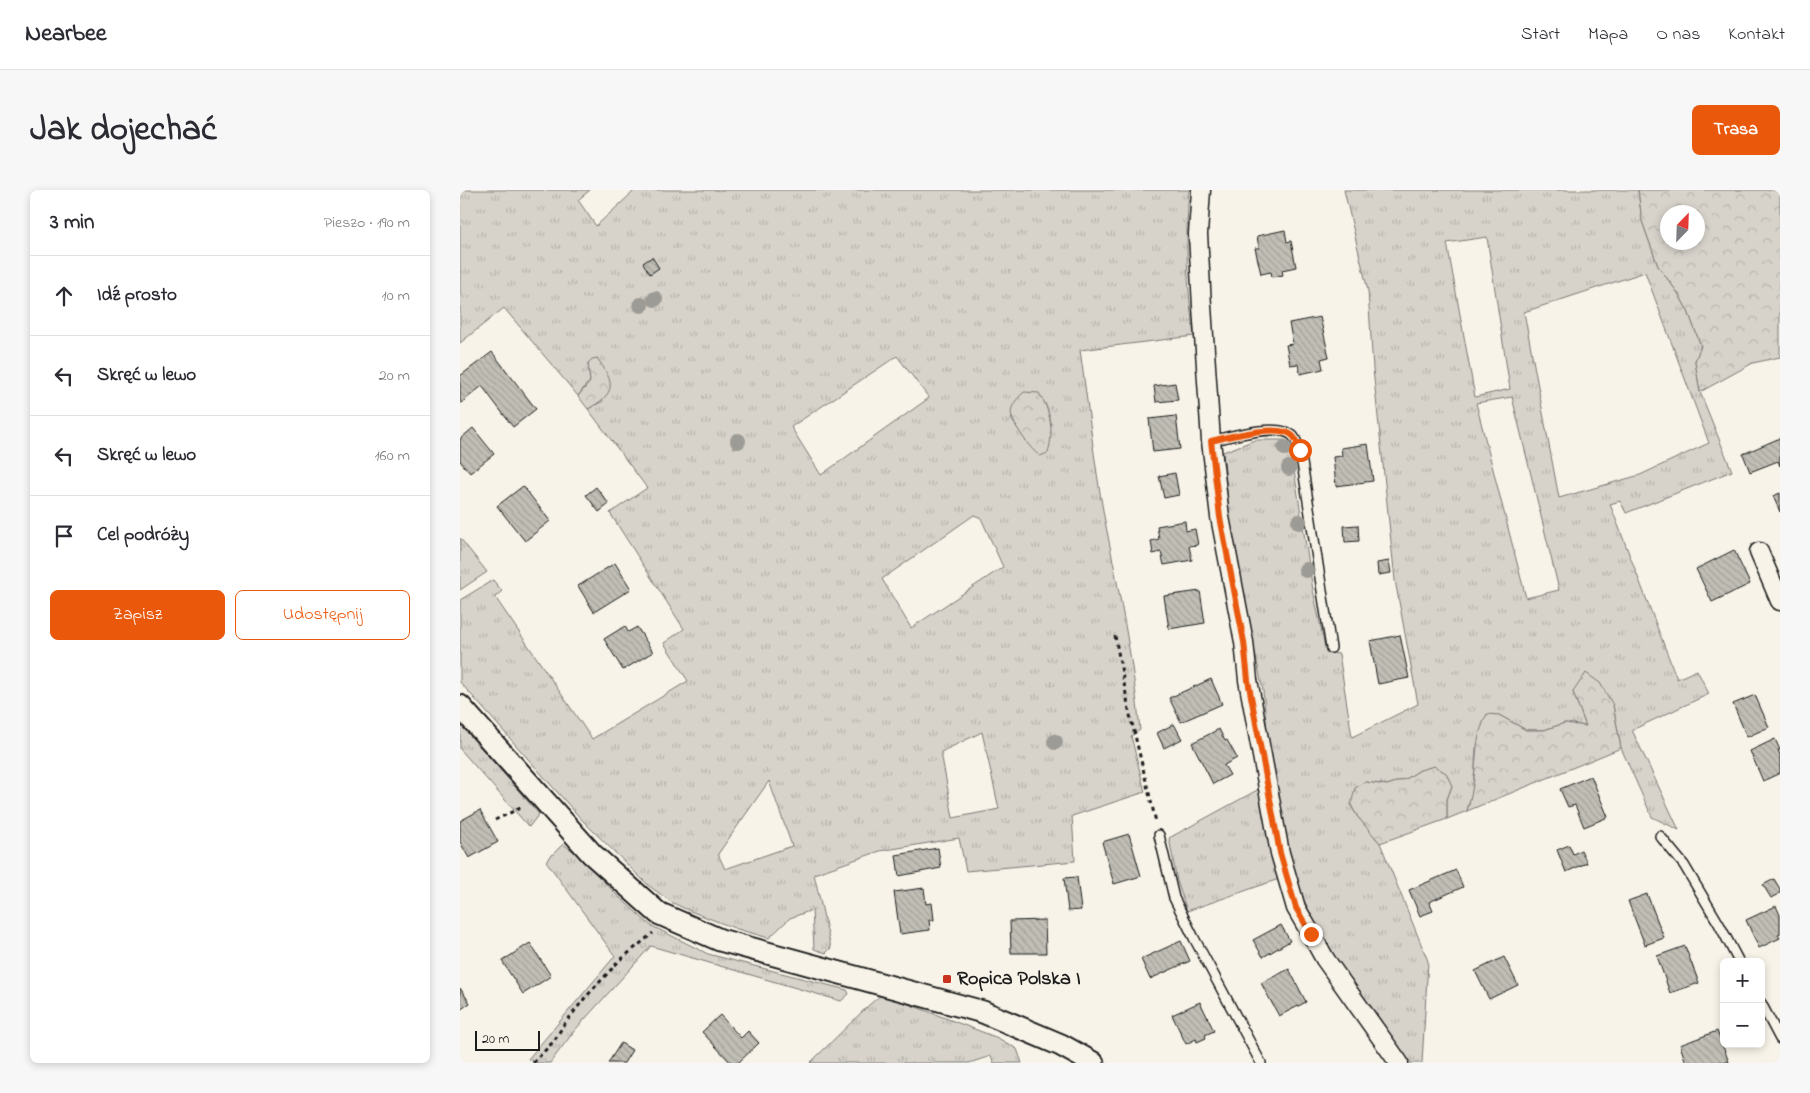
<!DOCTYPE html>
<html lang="pl">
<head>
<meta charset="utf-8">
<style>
  body { margin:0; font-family:"Indie Flower",sans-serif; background:#f7f7f7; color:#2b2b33 }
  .controls { position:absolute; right:15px; bottom:15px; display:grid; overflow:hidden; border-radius:8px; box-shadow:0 2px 8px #0003 }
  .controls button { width:45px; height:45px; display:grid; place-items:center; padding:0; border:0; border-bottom:1px solid #e1e1e2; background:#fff; color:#2b2b33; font:25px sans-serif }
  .compass { position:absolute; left:1200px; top:15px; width:45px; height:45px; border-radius:50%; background:#fff; box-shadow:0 2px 8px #0003; rotate:23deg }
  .scale { position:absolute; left:15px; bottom:12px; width:65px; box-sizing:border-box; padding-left:5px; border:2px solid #1c1c1c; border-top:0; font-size:14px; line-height:18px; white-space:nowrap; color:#1c1c1c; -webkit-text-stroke:4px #f7f3e8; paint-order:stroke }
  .stop { position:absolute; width:15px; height:15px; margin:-11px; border:4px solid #ea580c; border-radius:50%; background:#fff }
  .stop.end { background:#ea580c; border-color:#fff; box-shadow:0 1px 5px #0008 }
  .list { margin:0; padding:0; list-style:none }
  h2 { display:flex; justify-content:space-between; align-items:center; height:65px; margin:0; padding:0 20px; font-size:21px }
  h2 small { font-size:16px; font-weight:400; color:#7c7c81 }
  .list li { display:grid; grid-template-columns:32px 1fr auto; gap:15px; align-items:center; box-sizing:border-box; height:80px; padding:0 20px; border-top:1px solid #e1e1e2 }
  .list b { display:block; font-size:19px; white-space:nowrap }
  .list em { font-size:16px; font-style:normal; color:#7c7c81 }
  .actions { display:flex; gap:10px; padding:15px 20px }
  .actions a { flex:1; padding:11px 0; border:1px solid #ea580c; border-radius:8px; text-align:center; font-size:18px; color:#ea580c }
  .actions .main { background:#ea580c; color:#fff }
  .icon { flex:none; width:28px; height:28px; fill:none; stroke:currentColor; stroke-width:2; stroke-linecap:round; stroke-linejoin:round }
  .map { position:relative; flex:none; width:1320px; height:873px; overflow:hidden; border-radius:8px }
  header { display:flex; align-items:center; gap:30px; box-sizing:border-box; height:70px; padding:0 25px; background:#fff; border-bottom:1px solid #e1e1e2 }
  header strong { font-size:24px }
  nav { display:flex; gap:28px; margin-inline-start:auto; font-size:18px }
  .intro { display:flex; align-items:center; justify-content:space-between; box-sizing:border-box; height:120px; padding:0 30px }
  h1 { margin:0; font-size:35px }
  .button { padding:12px 22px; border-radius:8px; background:#ea580c; color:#fff; font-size:18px; font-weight:700 }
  main { display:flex; gap:30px; padding:0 30px }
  aside { flex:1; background:#fff; border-radius:8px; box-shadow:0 2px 8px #0003 }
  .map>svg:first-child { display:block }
</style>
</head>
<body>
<header>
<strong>Nearbee</strong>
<nav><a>Start</a><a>Mapa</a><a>O nas</a><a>Kontakt</a></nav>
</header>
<div class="intro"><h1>Jak dojechać</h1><a class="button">Trasa</a></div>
<main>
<aside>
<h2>3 min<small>Pieszo · 190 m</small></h2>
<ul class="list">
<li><svg class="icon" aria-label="ahead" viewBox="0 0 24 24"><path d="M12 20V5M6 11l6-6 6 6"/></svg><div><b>Idź prosto</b></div><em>10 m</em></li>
<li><svg class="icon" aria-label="left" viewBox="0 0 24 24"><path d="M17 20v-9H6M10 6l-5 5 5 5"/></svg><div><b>Skręć w lewo</b></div><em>20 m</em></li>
<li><svg class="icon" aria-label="left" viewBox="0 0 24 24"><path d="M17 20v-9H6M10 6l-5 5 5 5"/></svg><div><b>Skręć w lewo</b></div><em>160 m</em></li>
<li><svg class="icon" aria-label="arrive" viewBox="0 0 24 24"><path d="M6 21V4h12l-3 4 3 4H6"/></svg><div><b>Cel podróży</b></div></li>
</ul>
<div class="actions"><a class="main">Zapisz</a><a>Udostępnij</a></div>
</aside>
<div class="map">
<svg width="1320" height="873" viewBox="0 0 1320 873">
  <defs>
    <pattern id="grass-tufts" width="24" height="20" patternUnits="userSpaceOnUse" patternTransform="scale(1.25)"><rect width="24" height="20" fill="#d7d3cb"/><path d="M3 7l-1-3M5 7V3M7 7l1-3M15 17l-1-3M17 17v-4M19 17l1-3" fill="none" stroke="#b8b5ae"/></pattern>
    <pattern id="forest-crowns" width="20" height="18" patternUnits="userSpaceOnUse" patternTransform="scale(1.25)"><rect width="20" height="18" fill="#d7d3cb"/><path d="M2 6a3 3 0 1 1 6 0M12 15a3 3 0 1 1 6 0" fill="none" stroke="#b8b5ae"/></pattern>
    <pattern id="building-back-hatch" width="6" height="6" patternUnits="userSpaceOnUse" patternTransform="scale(1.25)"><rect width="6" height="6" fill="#c0beb5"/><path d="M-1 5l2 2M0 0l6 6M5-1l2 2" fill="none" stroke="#a4a39b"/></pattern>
  </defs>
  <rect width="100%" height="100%" fill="#f7f3e8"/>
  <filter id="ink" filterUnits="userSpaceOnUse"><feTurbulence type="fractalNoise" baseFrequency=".02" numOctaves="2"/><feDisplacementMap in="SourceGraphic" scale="10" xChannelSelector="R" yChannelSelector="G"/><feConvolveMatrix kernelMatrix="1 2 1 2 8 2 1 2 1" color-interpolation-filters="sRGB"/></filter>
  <g filter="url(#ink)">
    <!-- grass -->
    <g fill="url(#grass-tufts)" stroke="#7a7874" fill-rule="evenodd">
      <path d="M0 0H130L118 10 136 36 173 2 171 0H729C725 49 727 98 734 146L620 160C628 215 634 271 644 326 658 397 673 468 680 540L671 546 685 602 612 626 615 671 506 681 499 648 420 661 354 684 371 758 366 763 354 759 352 720 330 728 309 748 277 739 230 721 211 712 188 695 122 630 0 492V410L33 390 42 401 35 407 132 549 228 491 204 453 224 439 150 323 187 298 128 219 143 211 128 173 130 192 126 195 118 206 44 118 0 153ZM437 166 469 208 361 285 331 237ZM585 213 592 235 561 243 551 229ZM514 325 521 328 543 377 451 438 422 389ZM522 542 539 619 493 628 481 562ZM309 591 332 656 265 679 258 664Z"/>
      <path d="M884 0H1178L1182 31 1198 76 1218 103 1228 121 1241 156 1235 171 1240 202 1272 281 1166 323 1160 311 1150 314 1217 489 1237 480 1249 504 1172 540 1219 640 1192 627 1161 558 1153 515 1113 502 1126 536 1105 533 1084 540H1066L1039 525 1016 558 1015 579 1012 604 1007 621 987 629V609L992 596 960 580 946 589 927 595 906 592 891 615 897 626 920 653 968 771 962 873H951L904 810 862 747 839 700 829 661 808 550 803 501 772 352 763 262 795 250H826L832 267 853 400 866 462 879 464 892 547 958 514 935 390 913 179 908 101ZM1027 47 1050 199 1015 207 987 53ZM1185 82 1249 253 1180 285 1099 308 1064 122ZM1052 207 1099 400 1066 408 1016 213Z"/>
      <path d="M0 348 27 382 0 400Z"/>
      <path d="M0 534 79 624 69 637 0 559Z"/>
      <path d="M801 598 819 689 727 721 717 691 709 648Z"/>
      <path d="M103 654 116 663 156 704 190 735 248 764 387 800 389 804 381 811 191 756 115 840 90 873H78L68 869 155 766 86 671Z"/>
      <path d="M422 804 538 848 557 859 562 873H534L531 866 509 873H350L409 815Z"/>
    </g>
    <!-- forest -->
    <g fill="url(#forest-crowns)" stroke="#7a7874" fill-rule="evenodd">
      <path d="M1178 0H1320V167L1293 173 1240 202 1235 171 1241 156 1228 121 1218 103 1198 76 1182 31ZM1238 22V52H1208V22Z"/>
      <path d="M137 168C155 193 157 203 128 219L118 206 130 192 128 173 132 169Z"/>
      <path d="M564 202 579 203C591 222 594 241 588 263L580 266C571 259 567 253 561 244 549 225 546 219 564 202Z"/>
      <path d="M1126 483 1140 493 1153 515 1161 558 1007 621C1011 607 1014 593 1015 578 1017 556 1017 544 1027 524L1039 525 1066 540H1084L1105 533 1126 536 1113 502Z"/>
      <path d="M974 576 986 583 992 596 987 609V629L920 653 897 626 891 615 895 598 906 592 927 595 946 589 960 580Z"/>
    </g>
    <!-- building -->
    <g fill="url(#building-back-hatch)" stroke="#1c1c1c">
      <path d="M825 40 827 52 831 51 836 77 822 80 823 85 812 87 811 82 801 84 795 58H799L797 46Z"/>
      <path d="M192 67 199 78 190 84 183 73Z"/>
      <path d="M860 127 869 167 861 169 863 179 840 184 838 174 830 175 826 155 833 154 829 133Z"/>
      <path d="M32 162 76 219 53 237 22 196 0 214V186Z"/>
      <path d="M715 193 718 210 696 212 694 196Z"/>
      <path d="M716 226 720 259 693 262 689 229Z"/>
      <path d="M13 238 34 264 10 283 0 271V249Z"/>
      <path d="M1320 248V276L1318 271 1290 282 1283 264Z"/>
      <path d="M908 254 913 291 876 296 873 267 882 266 881 258Z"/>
      <path d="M715 283 719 305 704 308 699 286Z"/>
      <path d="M63 296 90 331 65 351 37 316Z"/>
      <path d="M136 297 149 314 139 322 126 305Z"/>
      <path d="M1320 303V322L1313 306Z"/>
      <path d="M725 331 726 341 735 339 738 355 729 356 732 370 704 375 701 362 693 364 691 351 699 349 697 336Z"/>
      <path d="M898 335 899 351 885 352 884 336Z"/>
      <path d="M1274 360 1290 394 1252 412 1236 379Z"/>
      <path d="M929 371 931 383 918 385 917 373Z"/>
      <path d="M155 373 171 399 134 422 118 396Z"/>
      <path d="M740 401 745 433 709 439 704 406Z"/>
      <path d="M165 436 168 442 177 437 193 462 163 480 144 449Z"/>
      <path d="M940 445 949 488 918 494 910 451Z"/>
      <path d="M751 489 762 514 721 532 709 508Z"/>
      <path d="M1295 505 1309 537 1287 547 1273 514Z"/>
      <path d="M714 534 722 549 704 558 697 543Z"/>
      <path d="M759 539 765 551 767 550 777 568 764 575 770 585 753 594 732 553Z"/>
      <path d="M1315 549 1320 560H1318L1320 565V583L1303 591 1290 561Z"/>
      <path d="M1131 586 1148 627 1124 637 1115 615 1108 617 1100 599Z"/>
      <path d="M20 620 38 652 9 668 0 652V631Z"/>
      <path d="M669 644 681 686 654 694 642 652Z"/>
      <path d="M1109 655 1113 664 1121 660 1127 673 1106 682 1097 660Z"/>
      <path d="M478 658 481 678 439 686 436 665Z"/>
      <path d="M996 680 1003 697 969 712 973 721 960 726 949 700Z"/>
      <path d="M617 687 621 720 608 721 604 688Z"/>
      <path d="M1314 689 1320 699V703L1311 708 1303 695Z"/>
      <path d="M464 698 466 714 472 713 474 730H469L470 740 440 744 434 702Z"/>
      <path d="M1187 704 1204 748 1185 755 1168 711Z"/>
      <path d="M1316 716 1320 725V744L1318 745 1320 748 1299 758 1286 730Z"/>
      <path d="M585 730 586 763H551L550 731Z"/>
      <path d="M821 735 830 751 803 767 793 750Z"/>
      <path d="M721 751 730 771 690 789 681 769Z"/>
      <path d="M70 753 91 786 63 804 42 771Z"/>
      <path d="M1225 756 1239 793 1210 803 1197 766Z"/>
      <path d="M1044 767 1058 795 1029 809 1015 781Z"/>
      <path d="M829 779 846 812 819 826 801 793Z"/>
      <path d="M0 798 10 813 0 820Z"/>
      <path d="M740 812 754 841 745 845 746 848 737 852 736 849 726 854 712 825Z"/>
      <path d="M260 825 281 848 288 841 299 853 278 873H271L242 842Z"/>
      <path d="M1257 841 1269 872 1226 873 1220 855Z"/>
      <path d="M161 853 172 860 164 873H148Z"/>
    </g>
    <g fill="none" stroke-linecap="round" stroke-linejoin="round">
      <defs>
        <g id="service">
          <path d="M751 251C768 247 819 232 833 246 836 249 838 256 840 260L871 458"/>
          <path d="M699 645 714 708 734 748 801 873"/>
          <path d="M1200 646 1224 675 1259 734 1279 772"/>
          <path d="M1301 813 1320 849"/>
        </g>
        <g id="minor">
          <path d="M741 0 738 44 742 116 751 251 760 327 784 452 788 490 820 663 836 718 851 744 865 769 939 873"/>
          <path d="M1299 362 1320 411"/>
        </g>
        <path id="tertiary" d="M0 516 132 664 198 723 260 750 523 822 601 855 633 873"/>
      </defs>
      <!-- service casing -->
      <use href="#service" stroke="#1c1c1c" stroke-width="12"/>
      <!-- minor casing -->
      <use href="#minor" stroke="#1c1c1c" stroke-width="21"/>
      <!-- tertiary casing -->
      <use href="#tertiary" stroke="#1c1c1c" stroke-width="25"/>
      <!-- path -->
      <g stroke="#1c1c1c" stroke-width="3" stroke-dasharray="4 4" stroke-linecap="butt">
        <path d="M655 446 670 525 696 632"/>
        <path d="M35 630 62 617"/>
        <path d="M73 873 94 851 103 836 124 809 159 771 193 743"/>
      </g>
      <!-- service -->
      <use href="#service" stroke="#f7f3e8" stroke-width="9"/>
      <!-- minor -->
      <use href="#minor" stroke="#f7f3e8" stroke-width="18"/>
      <!-- tertiary -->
      <use href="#tertiary" stroke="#f7f3e8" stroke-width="21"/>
    </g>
    <!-- trees -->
    <g fill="#9d9b95">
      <circle cx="195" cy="109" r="8"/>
      <circle cx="181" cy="115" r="8"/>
      <circle cx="278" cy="251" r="8"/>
      <circle cx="825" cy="258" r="8"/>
      <circle cx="829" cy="278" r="8"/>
      <circle cx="839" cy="332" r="8"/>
      <circle cx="846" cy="380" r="8"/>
      <circle cx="595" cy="552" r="8"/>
    </g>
  </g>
  <g fill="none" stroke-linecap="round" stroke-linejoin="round" filter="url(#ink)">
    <!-- route -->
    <path stroke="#ea580c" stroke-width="6" d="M840 260C838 256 836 249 833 246 819 233 768 247 751 251L760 327 784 452 788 490 820 663 836 718 851 744"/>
  </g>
  <!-- markers -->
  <rect fill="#c8321e" stroke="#f7f3e8" stroke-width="2" x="482" y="784" width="10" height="10" rx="2.5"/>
  <g text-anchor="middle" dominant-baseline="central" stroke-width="5" stroke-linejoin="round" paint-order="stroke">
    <!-- poi labels -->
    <g font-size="20" font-weight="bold" fill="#1c1c1c" stroke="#f7f3e8" text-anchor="start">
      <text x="497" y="789">Ropica Polska I</text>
    </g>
  </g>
</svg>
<div class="controls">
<button>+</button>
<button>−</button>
</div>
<svg class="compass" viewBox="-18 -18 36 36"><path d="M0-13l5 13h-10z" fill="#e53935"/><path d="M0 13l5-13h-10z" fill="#7c7c81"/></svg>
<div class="scale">20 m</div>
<div class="stop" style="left:840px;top:260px"></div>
<div class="stop end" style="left:851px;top:744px"></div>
</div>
</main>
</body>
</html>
